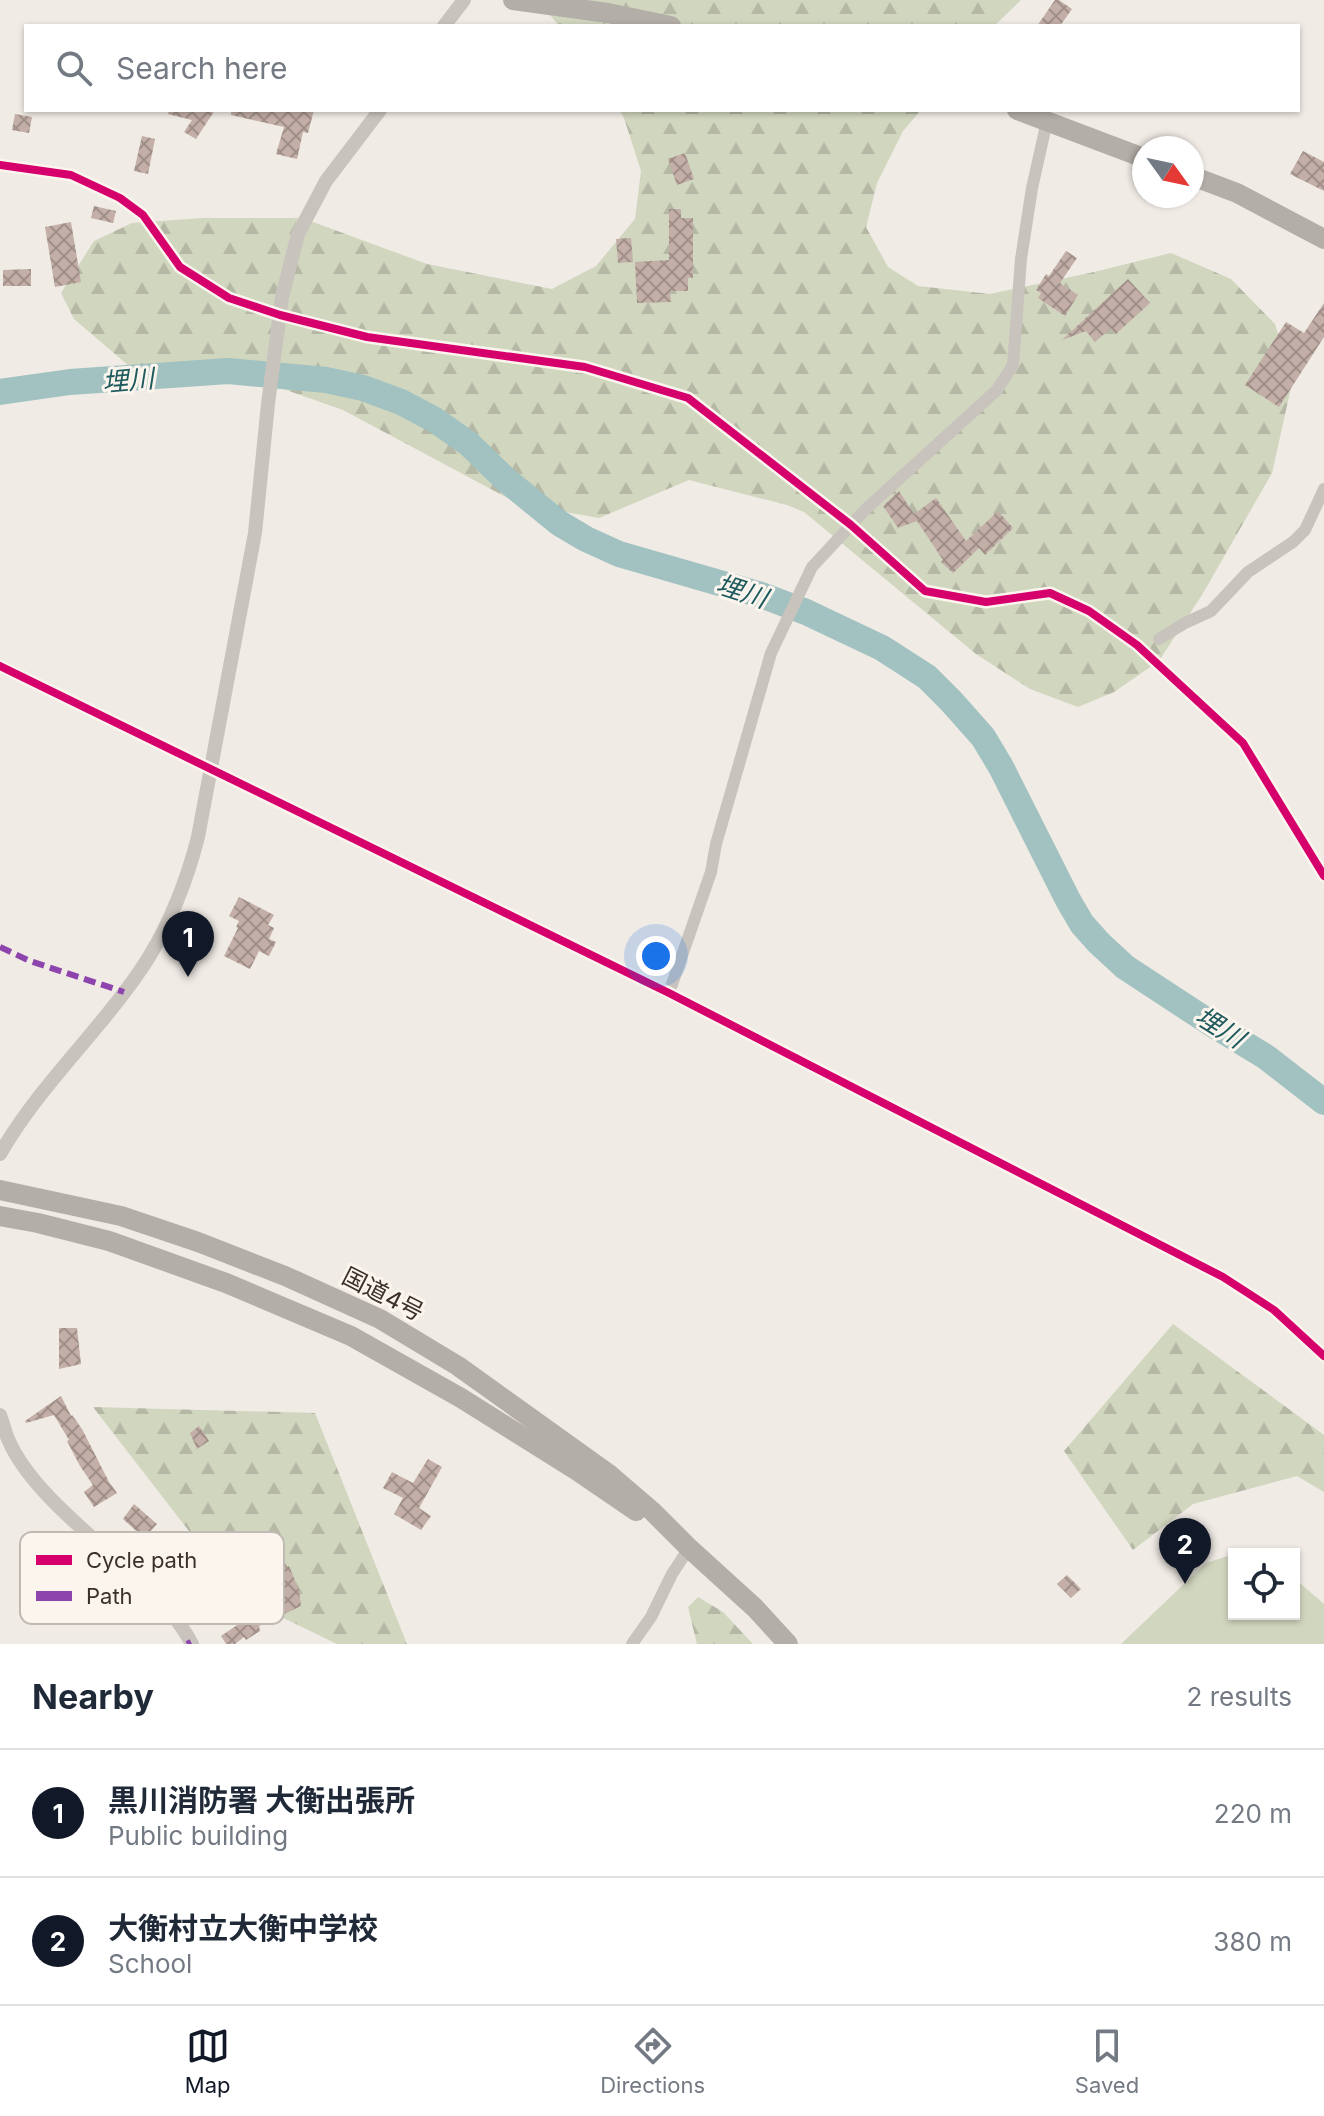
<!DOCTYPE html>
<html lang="en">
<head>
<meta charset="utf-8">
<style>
  body { margin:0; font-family:Inter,"Noto Sans JP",sans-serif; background:#f6f6f7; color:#1f2937 }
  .controls { position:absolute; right:24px; bottom:24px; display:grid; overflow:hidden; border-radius:0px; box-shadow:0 2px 6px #0004 }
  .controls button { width:72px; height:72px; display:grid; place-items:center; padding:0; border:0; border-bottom:2px solid #e0e1e3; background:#fff; color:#1f2937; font:40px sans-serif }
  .compass { position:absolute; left:1132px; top:136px; width:72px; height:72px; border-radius:50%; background:#fff; box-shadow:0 2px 6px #0004; rotate:123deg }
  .you { position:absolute; left:656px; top:956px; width:28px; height:28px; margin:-20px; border:6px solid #fff; border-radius:50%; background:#1a73e8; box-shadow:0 0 0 12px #1a73e833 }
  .badge { display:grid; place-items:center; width:52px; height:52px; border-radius:50%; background:#111827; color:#fff; font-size:26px; font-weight:700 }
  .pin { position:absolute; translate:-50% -66px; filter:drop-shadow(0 2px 4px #0008) }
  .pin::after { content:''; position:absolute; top:42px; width:28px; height:24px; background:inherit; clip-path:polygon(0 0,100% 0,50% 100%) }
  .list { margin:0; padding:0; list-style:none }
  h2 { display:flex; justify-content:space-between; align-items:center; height:104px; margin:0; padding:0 32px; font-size:34px }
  h2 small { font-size:26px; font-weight:400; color:#747a83 }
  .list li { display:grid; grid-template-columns:52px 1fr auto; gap:24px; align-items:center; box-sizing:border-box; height:128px; padding:0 32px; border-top:2px solid #e0e1e3 }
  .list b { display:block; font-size:30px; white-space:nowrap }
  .list p { margin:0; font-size:26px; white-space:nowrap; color:#747a83 }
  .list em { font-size:26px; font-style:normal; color:#747a83 }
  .icon { flex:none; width:44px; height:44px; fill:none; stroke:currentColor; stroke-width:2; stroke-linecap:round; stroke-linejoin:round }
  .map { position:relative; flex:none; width:1324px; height:1644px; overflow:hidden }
  .search { position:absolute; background:#fff; box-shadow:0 2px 6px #0004; left:24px; right:24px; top:24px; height:88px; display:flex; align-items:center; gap:20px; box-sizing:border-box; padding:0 28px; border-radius:0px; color:#747a83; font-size:30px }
  .sheet { height:360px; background:#fff }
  nav { display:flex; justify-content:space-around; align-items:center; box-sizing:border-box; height:112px; border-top:2px solid #e0e1e3; background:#fff; font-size:22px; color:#747a83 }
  nav a { display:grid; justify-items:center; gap:4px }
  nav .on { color:#111827 }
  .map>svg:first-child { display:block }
</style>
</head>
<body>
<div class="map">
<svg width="1324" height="1644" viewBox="0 0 1324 1644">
  <defs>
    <pattern id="forest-firs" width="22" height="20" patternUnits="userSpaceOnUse" patternTransform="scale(2)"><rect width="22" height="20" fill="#d1d6bf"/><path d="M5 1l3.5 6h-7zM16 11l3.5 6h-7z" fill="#b4b8a4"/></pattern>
    <pattern id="building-cross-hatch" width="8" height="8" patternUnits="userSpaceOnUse" patternTransform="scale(2)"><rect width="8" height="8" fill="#c3afa7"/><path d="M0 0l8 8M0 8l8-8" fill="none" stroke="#a08f88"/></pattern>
  </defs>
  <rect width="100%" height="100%" fill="#f0ebe5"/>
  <!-- green -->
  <path fill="#d1d6bf" d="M1234 1554V1614H1294V1578L1324 1604V1644H1121L1206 1563Z"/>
  <!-- forest -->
  <g fill="url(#forest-firs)">
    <path d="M538 0H1021L994 26H559Z"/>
    <path d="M619 110H921L903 131 877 183 866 227 888 267 918 286 990 294 1094 272 1171 253 1231 279 1275 324 1292 383 1272 473 1202 595 1159 661 1114 692 1078 707 1030 689 976 654 804 512 787 505 689 480 599 518 519 504 343 410 209 363 129 366 74 319 61 293 94 241 132 223 203 218H302L427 264 552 289 596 266 635 219 641 171 624 118Z"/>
    <path d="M1173 1324 1324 1435V1492L1297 1476 1193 1504 1133 1550 1064 1451Z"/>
    <path d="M93 1407 315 1413 407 1644H337L240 1597Z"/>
    <path d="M698 1597 723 1612 753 1644H697L688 1607Z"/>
  </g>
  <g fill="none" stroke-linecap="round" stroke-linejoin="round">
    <!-- river -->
    <path stroke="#a1c2c1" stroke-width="26" d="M0 392 70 382 228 371 326 380 363 388 401 402 435 420 469 444 505 479 559 523 586 539 619 554 761 595 806 612 882 648 927 677 951 701 983 737 1001 767 1068 900 1082 924 1099 943 1125 967 1212 1024 1266 1057 1324 1102"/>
  </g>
  <!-- building -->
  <g fill="url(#building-cross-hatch)">
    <path d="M1055 0H1059L1072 9 1060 26H1037Z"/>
    <path d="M169 110H215L196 139 184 132 192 120 168 114Z"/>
    <path d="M231 110H314L308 133 303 132 297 159 276 154 284 127 231 115Z"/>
    <path d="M15 114 32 117 29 133 12 130Z"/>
    <path d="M142 136 155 139 148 174 134 171Z"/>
    <path d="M1303 151 1324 162V191L1290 174Z"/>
    <path d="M685 153 694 179 677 185 668 159Z"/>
    <path d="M94 206 116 211 113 223 91 218Z"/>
    <path d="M669 209H681V218H693V278H688V291H670L671 302 637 303 635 262 669 260Z"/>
    <path d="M71 222 81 282 55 287 45 227Z"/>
    <path d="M631 238 633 262 618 263 616 239Z"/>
    <path d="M1066 251 1077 258 1060 283 1078 295 1065 316 1038 298 1041 293 1036 290 1046 274 1049 276Z"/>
    <path d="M31 269V286H3V270Z"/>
    <path d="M1128 279 1150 303 1116 334 1111 328 1095 342 1086 331 1062 340Z"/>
    <path d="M1324 303V337L1279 407 1245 385 1286 322 1304 333Z"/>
    <path d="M899 491 914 514 936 498 966 541 998 511 1013 528 985 555 979 548 953 573 941 562 943 560 917 521 898 528 883 506Z"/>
    <path d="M239 897 274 915 268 925 274 928 269 939 276 942 269 956 259 951 250 969 224 956 238 928 236 927 239 921 229 916Z"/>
    <path d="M59 1328H77L81 1364 59 1369Z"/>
    <path d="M61 1396 71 1416 72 1415 82 1429 109 1482 117 1493 94 1507 84 1492 93 1485 80 1466 67 1441 69 1440 54 1415 26 1423 25 1421Z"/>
    <path d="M199 1426 209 1441 197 1449 190 1433Z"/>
    <path d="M428 1459 442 1467 419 1508 431 1516 421 1530 394 1514 403 1498 383 1488 392 1472 413 1483Z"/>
    <path d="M134 1504 157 1524 144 1538 123 1519Z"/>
    <path d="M280 1552 287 1567 289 1566 299 1590 301 1606 259 1626 260 1631 246 1640 244 1637 235 1644H226L221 1636 255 1613 256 1616 280 1598 264 1555Z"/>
    <path d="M1067 1575 1081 1589 1071 1598 1057 1584Z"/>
  </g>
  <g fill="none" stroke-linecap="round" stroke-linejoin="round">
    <!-- minor -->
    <g stroke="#c9c3be" stroke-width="12">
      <path d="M0 165 71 175 120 198 143 215 180 267 229 298 280 315 367 337 585 367 688 398 851 525 925 591 986 602 1050 593 1089 611 1137 645 1243 743 1324 876"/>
      <path d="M1159 639 1185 623 1211 611 1248 572 1293 542 1305 530 1324 489"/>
      <path d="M0 666 669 993 1223 1277 1274 1310 1324 1356"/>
      <path d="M669 993 711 872 716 844 771 653 812 567 866 509 997 390 1013 365 1021 259 1032 188 1047 121"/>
      <path d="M632 1644 651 1617 672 1574 689 1548"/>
    </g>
    <!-- tertiary -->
    <g stroke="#c9c3be" stroke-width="14">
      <path d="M444 26 464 0"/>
      <path d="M0 1154C41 1082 105 1027 149 957 172 919 187 880 198 837L255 533 268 404 282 297 298 234 326 181 380 110"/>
      <path d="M0 1415C3 1423 5 1431 8 1439 29 1489 93 1537 133 1574 156 1596 177 1616 192 1644"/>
    </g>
    <!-- trunk -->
    <g stroke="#b4aea8" stroke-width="20">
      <path d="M513 0 608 13 671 26"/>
      <path d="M1017 110 1144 158"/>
      <path d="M1192 176 1237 193 1324 239"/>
      <path d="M0 1190 121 1216 198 1242 285 1276 380 1319 458 1366 610 1475 652 1511 689 1548 755 1608 788 1644"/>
      <path d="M0 1216 38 1223 109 1241 226 1283 351 1336 461 1398 576 1470 636 1511"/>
    </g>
    <!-- quiet -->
    <g stroke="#8e44ad" stroke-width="6" stroke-dasharray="12 6" stroke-linecap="butt">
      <path d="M0 947 30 961 124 992"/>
      <path d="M187 1644 191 1642"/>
    </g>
    <defs>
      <g id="cycleway">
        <path d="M0 165 71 175 120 198 143 215 180 267 229 298 280 315 367 337 585 367 688 398 851 525 925 591 986 602 1050 593 1089 611 1137 645 1243 743 1324 876"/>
        <path d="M0 666 669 993 1223 1277 1274 1310 1324 1356"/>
      </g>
    </defs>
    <!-- cycleway casing -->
    <use href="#cycleway" stroke="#fbf5ee" stroke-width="13"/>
    <!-- cycleway -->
    <use href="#cycleway" stroke="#d6006c" stroke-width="8"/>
  </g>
  <g text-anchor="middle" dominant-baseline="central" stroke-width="6" stroke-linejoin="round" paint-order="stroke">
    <!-- street labels -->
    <g font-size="24" fill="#3b302b" stroke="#fbf5ee">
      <text transform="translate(383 1294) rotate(27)">国道4号</text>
    </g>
    <!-- water labels -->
    <g font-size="26" font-style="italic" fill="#1f5a5e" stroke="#fbf5ee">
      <text transform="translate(128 380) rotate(-5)">埋川</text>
      <text transform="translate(742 591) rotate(18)">埋川</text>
      <text transform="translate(1220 1027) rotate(32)">埋川</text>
    </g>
  </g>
  <!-- legend -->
  <rect x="20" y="1532" width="264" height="92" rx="12" fill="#fbf5ee" stroke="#c1bab4" stroke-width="2"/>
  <rect x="36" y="1555" width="36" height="10" fill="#d6006c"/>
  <rect x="36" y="1591" width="36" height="10" fill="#8e44ad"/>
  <g font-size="22" fill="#3b302b">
    <text x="86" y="1568">Cycle path</text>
    <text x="86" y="1604">Path</text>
  </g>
</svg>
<div class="controls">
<button><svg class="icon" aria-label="locate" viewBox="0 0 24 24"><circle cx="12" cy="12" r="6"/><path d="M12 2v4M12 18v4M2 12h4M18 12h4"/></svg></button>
</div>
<svg class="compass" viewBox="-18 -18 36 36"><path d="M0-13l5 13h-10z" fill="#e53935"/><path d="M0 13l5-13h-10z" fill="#747a83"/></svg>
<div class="you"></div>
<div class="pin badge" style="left:188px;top:977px">1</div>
<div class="pin badge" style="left:1185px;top:1584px">2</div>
<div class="search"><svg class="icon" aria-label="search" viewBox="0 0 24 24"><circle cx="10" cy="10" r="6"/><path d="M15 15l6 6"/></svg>Search here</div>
</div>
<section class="sheet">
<h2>Nearby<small>2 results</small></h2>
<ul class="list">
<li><span class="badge">1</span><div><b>黒川消防署 大衡出張所</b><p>Public building</p></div><em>220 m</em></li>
<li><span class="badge">2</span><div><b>大衡村立大衡中学校</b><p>School</p></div><em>380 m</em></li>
</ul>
</section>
<nav>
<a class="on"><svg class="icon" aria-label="map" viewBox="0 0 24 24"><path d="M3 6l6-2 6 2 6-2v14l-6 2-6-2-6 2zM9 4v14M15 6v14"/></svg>Map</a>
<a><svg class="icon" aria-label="directions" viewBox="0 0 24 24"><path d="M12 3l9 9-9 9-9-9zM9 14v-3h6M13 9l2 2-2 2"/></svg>Directions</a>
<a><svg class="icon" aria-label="saved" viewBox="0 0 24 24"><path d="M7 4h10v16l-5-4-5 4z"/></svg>Saved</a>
</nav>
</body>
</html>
